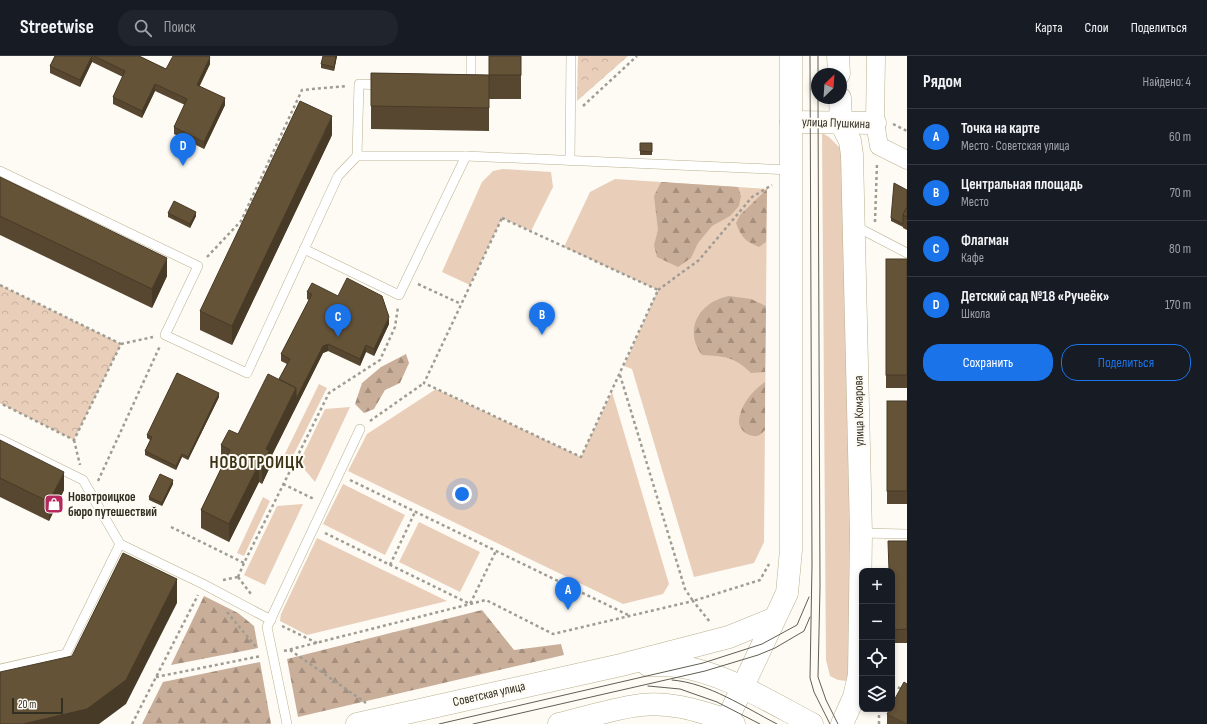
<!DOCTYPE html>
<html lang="ru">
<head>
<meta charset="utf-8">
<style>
  body { margin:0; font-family:"Sofia Sans Condensed",sans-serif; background:#20242c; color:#f1f3f6 }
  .controls { position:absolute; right:12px; bottom:12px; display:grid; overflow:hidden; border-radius:8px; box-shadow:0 2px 6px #0003 }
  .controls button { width:36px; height:36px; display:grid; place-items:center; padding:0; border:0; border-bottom:1px solid #363941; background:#171b24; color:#f1f3f6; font:20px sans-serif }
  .compass { position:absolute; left:811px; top:12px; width:36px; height:36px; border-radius:50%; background:#171b24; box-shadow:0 2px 6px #0003; rotate:25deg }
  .scale { position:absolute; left:12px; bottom:10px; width:51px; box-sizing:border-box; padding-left:4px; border:2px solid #332f22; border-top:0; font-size:11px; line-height:14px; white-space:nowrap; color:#332f22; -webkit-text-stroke:3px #fdfbf4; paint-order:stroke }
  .you { position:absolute; left:462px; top:438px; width:14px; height:14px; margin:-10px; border:3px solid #fff; border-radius:50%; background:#1a73e8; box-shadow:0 0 0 6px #1a73e833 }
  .badge { display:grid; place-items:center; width:26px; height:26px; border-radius:50%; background:#1a73e8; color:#fff; font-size:13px; font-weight:700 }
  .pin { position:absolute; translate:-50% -33px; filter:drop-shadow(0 1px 2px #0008) }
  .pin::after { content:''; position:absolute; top:21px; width:14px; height:12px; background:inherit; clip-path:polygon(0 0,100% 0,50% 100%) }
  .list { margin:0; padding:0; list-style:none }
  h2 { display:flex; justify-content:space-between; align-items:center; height:52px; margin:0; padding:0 16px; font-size:17px }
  h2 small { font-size:13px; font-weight:400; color:#9ea1a6 }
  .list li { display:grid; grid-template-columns:26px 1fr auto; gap:12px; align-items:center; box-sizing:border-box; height:56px; padding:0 16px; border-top:1px solid #363941 }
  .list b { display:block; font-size:15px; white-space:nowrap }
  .list p { margin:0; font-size:13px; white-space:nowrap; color:#9ea1a6 }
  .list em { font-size:13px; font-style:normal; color:#9ea1a6 }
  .actions { display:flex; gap:8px; padding:12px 16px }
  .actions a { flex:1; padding:9px 0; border:1px solid #1a73e8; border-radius:16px; text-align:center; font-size:14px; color:#1a73e8 }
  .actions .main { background:#1a73e8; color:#fff }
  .icon { flex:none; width:22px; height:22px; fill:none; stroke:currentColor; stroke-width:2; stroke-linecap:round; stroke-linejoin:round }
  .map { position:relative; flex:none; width:907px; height:668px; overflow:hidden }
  header { display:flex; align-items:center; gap:24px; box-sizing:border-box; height:56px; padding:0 20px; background:#171b24; border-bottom:1px solid #363941 }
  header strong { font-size:19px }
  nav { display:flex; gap:22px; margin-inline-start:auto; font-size:14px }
  .search { width:280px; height:36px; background:#20242c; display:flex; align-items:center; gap:10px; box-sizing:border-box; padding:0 14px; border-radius:16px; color:#9ea1a6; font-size:15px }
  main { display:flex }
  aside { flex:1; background:#171b24 }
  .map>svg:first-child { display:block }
</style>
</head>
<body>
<header>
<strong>Streetwise</strong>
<div class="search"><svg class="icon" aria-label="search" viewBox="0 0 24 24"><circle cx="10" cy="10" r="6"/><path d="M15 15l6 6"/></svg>Поиск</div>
<nav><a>Карта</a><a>Слои</a><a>Поделиться</a></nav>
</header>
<main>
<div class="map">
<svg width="907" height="668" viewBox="0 0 907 668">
  <defs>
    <pattern id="forest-firs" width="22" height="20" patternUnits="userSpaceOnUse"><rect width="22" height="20" fill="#c9ae9a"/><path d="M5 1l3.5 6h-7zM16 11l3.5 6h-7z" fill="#a48e7d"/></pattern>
    <pattern id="park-crowns" width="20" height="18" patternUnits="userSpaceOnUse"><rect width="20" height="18" fill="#e9ceba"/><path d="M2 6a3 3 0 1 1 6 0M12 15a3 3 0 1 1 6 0" fill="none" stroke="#c8b1a0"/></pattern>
  </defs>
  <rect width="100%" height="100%" fill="#fdfbf4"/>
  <!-- grass -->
  <g fill="#e9ceba">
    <path d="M822 77 829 81 846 98 853 617 847 625 838 624 830 620 826 604Z"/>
    <path d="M503 113 551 116 553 131 531 175 502 162 470 229 442 216 482 126 493 115Z"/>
    <path d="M615 123 767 133 764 486 754 507 694 521 632 313 624 310 658 234 564 191 590 136Z"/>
    <path d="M319 328 327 332 288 410 281 406Z"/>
    <path d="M436 333 581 401 612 336 669 528 663 538 623 548 348 415 367 378Z"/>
    <path d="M350 351 315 426 299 407 325 353Z"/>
    <path d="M343 428 405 459 385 499 323 468Z"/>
    <path d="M263 441 270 445 244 500 237 497Z"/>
    <path d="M303 448 265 529 244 519 277 450Z"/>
    <path d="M419 466 480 496 460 536 399 506Z"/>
    <path d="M317 482 447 545 307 579 280 565 281 558Z"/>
  </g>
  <!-- forest -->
  <g fill="url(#forest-firs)">
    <path d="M661 126 738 131 741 140 739 150 730 160 712 170 698 187 691 202 678 211 657 201 654 189 658 174 654 140Z"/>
    <path d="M767 133 766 186 759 191C746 186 741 181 736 167L740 159Z"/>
    <path d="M729 240 751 243 766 250 765 316 751 317C735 301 724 300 702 299 683 274 699 246 729 240Z"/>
    <path d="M406 298 409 307 400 327 385 334 374 353 364 357 355 348 362 327 381 311Z"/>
    <path d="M765 326V374C762 377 759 381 754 380 746 380 738 372 739 364 741 348 753 334 765 326Z"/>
    <path d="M204 540 238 557 254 570 258 592 171 609Z"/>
    <path d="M482 554 514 594 561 588 564 599 298 661 287 603Z"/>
    <path d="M260 606 271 668H142L163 626Z"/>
  </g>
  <!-- park -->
  <g fill="url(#park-crowns)">
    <path d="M578 0H628L577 45Z"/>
    <path d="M0 229 121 288 74 384 0 347Z"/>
  </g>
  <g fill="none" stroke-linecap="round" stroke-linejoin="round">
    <defs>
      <g id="lane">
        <path d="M471 31V0"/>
        <path d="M357 100 359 28 382 29"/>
        <path d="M570 105 571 0"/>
        <path d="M0 115 198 210 165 279 247 317 338 120 357 100H466L791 114"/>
        <path d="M855 170 907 197"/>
        <path d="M304 193 399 239 466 100"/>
        <path d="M0 383 83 424 120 488 203 528 271 564"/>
        <path d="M861 477 907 478"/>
        <path d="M0 613 66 598 120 488"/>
        <path d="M287 668 267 571 360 373"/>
      </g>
      <path id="street" d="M876 0 875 67 879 90 907 104"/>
      <g id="secondary">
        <path d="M791 66 875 67"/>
        <path d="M648 609C657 609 667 609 676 610 721 615 772 647 812 668"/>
        <path d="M357 668 621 609 729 581 773 563"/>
        <path d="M559 668C583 662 609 654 634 650 665 644 697 654 727 664L725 668"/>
      </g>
      <g id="primary">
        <path d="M838 0 839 18"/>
        <path d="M840 42 841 67 850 85 852 99 861 477 859 619 854 641 842 668"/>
        <path d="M734 668 727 664 787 537 791 494V0"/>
      </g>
    </defs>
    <!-- lane casing -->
    <use href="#lane" stroke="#bab18f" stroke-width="10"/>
    <!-- street casing -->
    <use href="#street" stroke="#bab18f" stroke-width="19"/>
    <!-- secondary casing -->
    <use href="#secondary" stroke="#bab18f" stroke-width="23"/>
    <!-- primary casing -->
    <use href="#primary" stroke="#bab18f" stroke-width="23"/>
    <!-- path -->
    <g stroke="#9f9d93" stroke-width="2.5" stroke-dasharray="3 3" stroke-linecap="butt">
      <path d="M583 50 637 0"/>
      <path d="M893 68 907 75"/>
      <path d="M502 162 658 234 581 401 424 327Z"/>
      <path d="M875 166 877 107"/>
      <path d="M207 201 241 165 302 34 347 30"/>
      <path d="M418 228 461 248"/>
      <path d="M0 229 121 288 74 384 0 347"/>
      <path d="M658 234 699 204 752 141 772 129"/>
      <path d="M121 288 153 281"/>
      <path d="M620 319 685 533 693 545 760 524 769 508"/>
      <path d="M370 365 424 327"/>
      <path d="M74 384 80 409"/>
      <path d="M350 424 628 559"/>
      <path d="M98 425 160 290"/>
      <path d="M283 428 314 443"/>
      <path d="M171 471 244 507 329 337 380 304 395 271 398 251"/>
      <path d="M325 477 470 548 496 495"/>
      <path d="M390 509 415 456"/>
      <path d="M238 521 251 538"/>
      <path d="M238 521 244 507"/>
      <path d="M223 524 238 521"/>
      <path d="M227 556 257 592"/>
      <path d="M282 570 317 587"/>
      <path d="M290 594 366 647"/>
      <path d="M284 595 486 544 553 578 693 545 710 566"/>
      <path d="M156 621 261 600"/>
      <path d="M892 630 907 634"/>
      <path d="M879 653V668"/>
      <path d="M132 668 198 539"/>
    </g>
    <!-- lane -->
    <use href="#lane" stroke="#fff" stroke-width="9"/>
    <!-- street -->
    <use href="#street" stroke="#fff" stroke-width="18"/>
    <!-- secondary -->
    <use href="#secondary" stroke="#fff" stroke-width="22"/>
    <!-- primary -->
    <use href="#primary" stroke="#fff" stroke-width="22"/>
    <!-- tram -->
    <g stroke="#615e52" stroke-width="1">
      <path d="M810 0 812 509 810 622 814 636 830 668"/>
      <path d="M818 0V18"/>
      <path d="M818 42 820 531 818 621 826 644 838 668"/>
      <path d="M672 624C709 627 744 651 777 668"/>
      <path d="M648 630 680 633 717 646 760 668"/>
      <path d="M439 668 703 607 762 588 797 569 809 541"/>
      <path d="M473 668 705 615 758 599 775 592 804 575 810 561"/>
    </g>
  </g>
  <!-- wall -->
  <g fill="#574730">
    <path d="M55 0H139L166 13 210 8 199 30 225 49 204 93 174 78V71L185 49 155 35 142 62 113 48V41L123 21 92 6 80 31 50 17V10Z"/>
    <path d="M323 0H337L334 15 321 12V8Z"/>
    <path d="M521 0V43H489V75L371 73V17L489 19Z"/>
    <path d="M332 79 232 289 200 274V255Z"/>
    <rect x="640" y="87" width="12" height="12"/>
    <path d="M0 121 167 220 152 252 0 179Z"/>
    <path d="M907 134V174L903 172V171L891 165V162Z"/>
    <path d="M168 157 196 160 190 172 168 161Z"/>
    <rect x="886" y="203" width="21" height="129"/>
    <path d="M307 236 389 268 374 300 366 296 360 310 328 295 323 297 269 405V413L262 428 259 426 229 486 201 472V454L223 409 221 408V389L238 378 279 323 287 308 281 305V298L309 244 307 243Z"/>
    <path d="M219 341 188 404 182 401 176 414 145 399V395L150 384 147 382V379Z"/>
    <rect x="887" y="345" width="20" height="103"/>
    <path d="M0 384 64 434 49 465 0 441Z"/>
    <path d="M173 428 162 450 149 444V441Z"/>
    <path d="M907 485V587H892V515Z"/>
    <path d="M887 658 907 668H887Z"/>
  </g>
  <!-- shaded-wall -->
  <g fill="#473a27">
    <path d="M92 0V6L80 31V24Z"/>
    <path d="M336 0H337L334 15V11Z"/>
    <path d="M210 1V8L197 36V29Z"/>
    <path d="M155 28V35L142 62V55Z"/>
    <path d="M225 42V49L204 93V86Z"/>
    <path d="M332 60V79L232 289V270Z"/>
    <path d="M196 156V160L190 172V168Z"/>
    <path d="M167 202V220L152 252V233Z"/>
    <path d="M389 261V268L374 300V293Z"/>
    <path d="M328 288V295L323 297 269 405V413L262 428V409L266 393 296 332 323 290Z"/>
    <path d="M366 289V296L360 310V303Z"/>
    <path d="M219 337V341L188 404V401Z"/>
    <path d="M182 398V401L176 414V410Z"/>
    <path d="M259 408V426L229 486V468Z"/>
    <path d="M64 416V434L49 465V446Z"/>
    <path d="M173 424V428L162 450V447Z"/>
    <path d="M177 523V547L126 648 99 668H23Z"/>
  </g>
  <!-- building -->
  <g fill="#655338" stroke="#473a27">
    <path d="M55 0H92L80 24 50 10Z"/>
    <path d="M94 0H139L166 13 173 0H209L210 1 197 29 225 42 204 86 174 71 187 43 155 28 142 55 113 41 125 15Z"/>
    <path d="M323 0H336L334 11 321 8Z"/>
    <rect x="489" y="0" width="32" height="19"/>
    <path d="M371 17 489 19V52L371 50Z"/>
    <path d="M300 45 332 60 232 270 200 255Z"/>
    <path d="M640 87H652V96L640 95Z"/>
    <path d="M0 121 167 202 152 233 0 160Z"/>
    <path d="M894 127 907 134V151L903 159V168L891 162Z"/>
    <path d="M174 145 196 156 190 168 168 157Z"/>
    <path d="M907 151V161L903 159Z"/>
    <rect x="886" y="203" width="21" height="116"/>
    <path d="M347 222 382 240 389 261 374 293 366 289 360 303 328 288 323 290 296 343V332L279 323 290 303 281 298 312 238 307 236 312 227 338 240Z"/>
    <path d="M177 317 219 337 188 401 182 398 176 410 145 395 152 381 147 379Z"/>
    <path d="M268 318 296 332 266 393 269 395 262 409 259 408 229 468 201 454 230 394 221 389 229 374 238 378Z"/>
    <rect x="887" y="345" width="20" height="90"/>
    <path d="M0 384 64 416 49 446 0 422Z"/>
    <path d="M160 418 173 424 162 447 149 441Z"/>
    <path d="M888 485H907V573L892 574V515H889Z"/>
    <path d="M123 497 177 523 126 624 87 653 23 668H0V616L72 600Z"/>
    <path d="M904 626 907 628V668L887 658 890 653H892V648Z"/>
  </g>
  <!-- icons -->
  <defs>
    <symbol id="shop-square" viewBox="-11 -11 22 22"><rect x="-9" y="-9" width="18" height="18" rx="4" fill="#b5285d" stroke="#fdfbf4"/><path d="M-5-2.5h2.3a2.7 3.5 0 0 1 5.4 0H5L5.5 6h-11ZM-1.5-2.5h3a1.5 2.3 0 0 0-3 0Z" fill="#fff"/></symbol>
  </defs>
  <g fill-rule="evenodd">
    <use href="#shop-square" x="43" y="437" width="22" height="22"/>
  </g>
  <g text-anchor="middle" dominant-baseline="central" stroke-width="4" stroke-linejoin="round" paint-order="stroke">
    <!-- street labels -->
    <g font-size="13" fill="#332f22" stroke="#fdfbf4">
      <text transform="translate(836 67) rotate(2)">улица Пушкина</text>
      <text transform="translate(859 355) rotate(-91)">улица Комарова</text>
      <text transform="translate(489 638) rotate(-13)">Советская улица</text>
    </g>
    <!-- poi labels -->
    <g font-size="13" font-weight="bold" fill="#332f22" stroke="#fdfbf4" text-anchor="start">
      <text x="68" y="441">Новотроицкое<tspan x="68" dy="15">бюро путешествий</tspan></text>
    </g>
    <!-- district labels -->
    <g font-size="17" font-weight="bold" letter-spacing="1" fill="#3b3315" stroke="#fdfbf4">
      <text x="257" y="407">НОВОТРОИЦК</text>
    </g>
  </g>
</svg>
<div class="controls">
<button>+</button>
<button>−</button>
<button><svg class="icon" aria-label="locate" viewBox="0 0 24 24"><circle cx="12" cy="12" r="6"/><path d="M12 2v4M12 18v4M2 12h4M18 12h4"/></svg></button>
<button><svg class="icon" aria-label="layers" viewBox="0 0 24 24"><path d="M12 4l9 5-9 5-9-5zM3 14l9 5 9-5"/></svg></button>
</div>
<svg class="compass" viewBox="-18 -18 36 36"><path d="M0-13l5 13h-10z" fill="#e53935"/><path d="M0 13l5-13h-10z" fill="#9ea1a6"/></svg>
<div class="scale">20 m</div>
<div class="you"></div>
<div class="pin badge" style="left:568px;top:554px">A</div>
<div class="pin badge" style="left:542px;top:279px">B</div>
<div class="pin badge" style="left:338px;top:281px">C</div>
<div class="pin badge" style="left:183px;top:110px">D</div>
</div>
<aside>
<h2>Рядом<small>Найдено: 4</small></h2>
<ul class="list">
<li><span class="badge">A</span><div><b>Точка на карте</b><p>Место · Советская улица</p></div><em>60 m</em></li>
<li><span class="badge">B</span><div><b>Центральная площадь</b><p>Место</p></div><em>70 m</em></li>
<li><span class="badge">C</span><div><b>Флагман</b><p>Кафе</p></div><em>80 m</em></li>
<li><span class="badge">D</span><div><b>Детский сад №18 «Ручеёк»</b><p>Школа</p></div><em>170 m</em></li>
</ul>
<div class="actions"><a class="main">Сохранить</a><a>Поделиться</a></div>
</aside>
</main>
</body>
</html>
